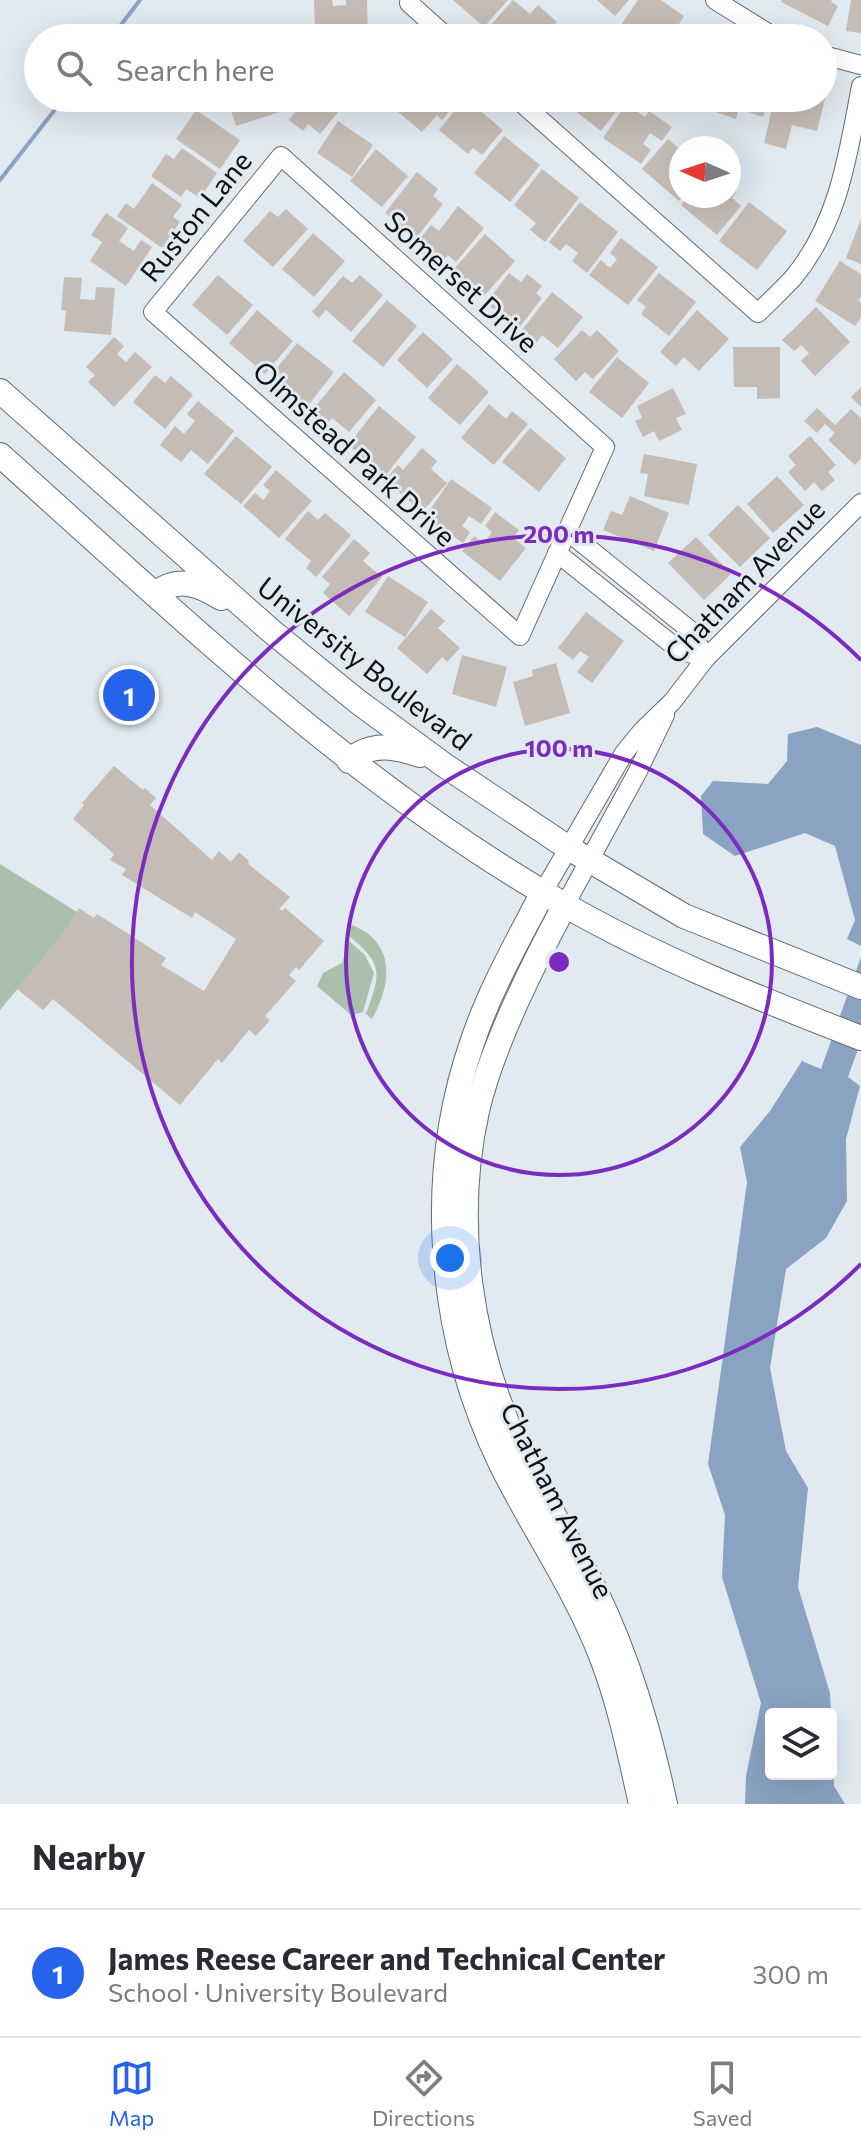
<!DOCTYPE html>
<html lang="en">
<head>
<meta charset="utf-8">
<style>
  body { margin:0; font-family:Commissioner,sans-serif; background:#f7f7f7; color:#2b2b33 }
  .controls { position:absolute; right:24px; bottom:24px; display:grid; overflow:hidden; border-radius:8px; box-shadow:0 8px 32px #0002 }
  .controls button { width:72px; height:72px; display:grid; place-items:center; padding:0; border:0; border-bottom:2px solid #e1e1e2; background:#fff; color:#2b2b33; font:40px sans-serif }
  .compass { position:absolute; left:669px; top:136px; width:72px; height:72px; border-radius:50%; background:#fff; box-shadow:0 8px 32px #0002; rotate:273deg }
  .you { position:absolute; left:450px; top:1258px; width:28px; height:28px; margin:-20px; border:6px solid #fff; border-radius:50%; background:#1a73e8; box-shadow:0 0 0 12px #1a73e833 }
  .badge { display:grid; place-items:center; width:52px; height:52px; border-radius:50%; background:#2563eb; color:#fff; font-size:26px; font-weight:700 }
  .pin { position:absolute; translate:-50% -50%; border:4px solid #fff; box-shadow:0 2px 8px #0006 }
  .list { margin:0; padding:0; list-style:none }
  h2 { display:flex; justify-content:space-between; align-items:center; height:104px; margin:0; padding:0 32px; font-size:34px }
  h2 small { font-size:26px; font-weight:400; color:#7c7c81 }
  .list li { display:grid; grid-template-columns:52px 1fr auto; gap:24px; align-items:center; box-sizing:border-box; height:128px; padding:0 32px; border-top:2px solid #e1e1e2 }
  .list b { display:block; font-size:30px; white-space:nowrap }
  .list p { margin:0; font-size:26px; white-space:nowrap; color:#7c7c81 }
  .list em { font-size:26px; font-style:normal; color:#7c7c81 }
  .icon { flex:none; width:44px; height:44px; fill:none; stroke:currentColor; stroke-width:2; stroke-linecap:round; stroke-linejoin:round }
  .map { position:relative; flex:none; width:861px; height:1804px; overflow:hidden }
  .search { position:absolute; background:#fff; box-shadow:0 8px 32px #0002; left:24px; right:24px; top:24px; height:88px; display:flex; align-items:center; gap:20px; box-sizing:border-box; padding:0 28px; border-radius:44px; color:#7c7c81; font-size:30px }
  .sheet { height:232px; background:#fff }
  nav { display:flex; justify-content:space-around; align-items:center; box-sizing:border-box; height:112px; border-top:2px solid #e1e1e2; background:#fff; font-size:22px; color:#7c7c81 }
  nav a { display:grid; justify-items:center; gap:4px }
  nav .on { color:#2563eb }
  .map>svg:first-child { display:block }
</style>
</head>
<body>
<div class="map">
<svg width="861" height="1804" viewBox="0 0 861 1804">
  <rect width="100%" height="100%" fill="#e1e9f1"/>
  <!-- green -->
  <g fill="#aac0ad">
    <path d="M0 864 77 912 68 928 0 1010Z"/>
    <path d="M352 925C396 943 392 983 372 1019L366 1014C382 969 383 965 346 933Z"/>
    <path d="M349 941 365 955 374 973 363 1012 351 1015 317 986 323 973 342 963Z"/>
  </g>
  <!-- water -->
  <g fill="#8aa3c2" fill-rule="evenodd">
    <path d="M817 727 861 745V946L847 939 855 920 835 846 805 833 735 856 703 834 701 796 713 781 768 784 787 761 788 734Z"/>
    <path d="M861 957V1041L848 1077 860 1086 846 1139 847 1201 826 1238 786 1269 770 1368 786 1451 808 1488 798 1587 830 1693 834 1786 845 1804H745L746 1776 761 1703 722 1577 725 1515 708 1464 747 1182 740 1147 770 1111 802 1061 821 1069ZM771 1714H831V1774H771Z"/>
  </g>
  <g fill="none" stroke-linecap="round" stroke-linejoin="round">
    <!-- stream -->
    <g stroke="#8aa3c2" stroke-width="4">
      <path d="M111 38 140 0"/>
      <path d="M0 180 64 98"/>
    </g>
  </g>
  <!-- building -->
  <g fill="#c5bcb5">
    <path d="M314 0H332L333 6 346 5V0H367L368 38H315Z"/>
    <path d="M453 0H508L484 27Z"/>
    <path d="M513 0 530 14 538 5 557 22 544 38 535 31 528 38H496L486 30Z"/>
    <path d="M597 0H629L615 16Z"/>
    <path d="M638 0H661L684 16 670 38H628L617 31Z"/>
    <path d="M782 0H832L831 2 838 6 828 26 781 2Z"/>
    <path d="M851 0H861V33L846 31Z"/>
    <path d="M688 24 709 38H679Z"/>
    <path d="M823 90 827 91 817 131 792 125 786 149 764 143 772 109 784 112 787 98H823Z"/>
    <path d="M227 98H276L280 112 236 126Z"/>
    <path d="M301 98H346L348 100 320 134 308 124 303 131 289 120 300 106 296 104Z"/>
    <path d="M398 98H448L455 104 442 120 437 115 422 132 391 106Z"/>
    <path d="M465 98 503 130 482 155 473 148 468 154 439 130Z"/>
    <path d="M569 98H620L624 101 601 131 565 103Z"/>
    <path d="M718 98H770L763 117 739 109 736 119 713 111Z"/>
    <path d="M626 104 645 117 649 111 672 127 662 141 650 133 643 144 651 150 641 164 603 138Z"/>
    <path d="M196 110 240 140 220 169 176 139Z"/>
    <path d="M338 121 373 145 352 177 317 153Z"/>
    <path d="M504 136 540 165 510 202 474 173Z"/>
    <path d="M668 139 681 150 683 196 679 201 642 169Z"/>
    <path d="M182 148 217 173 200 198 186 189 181 197 151 176 166 154 174 159Z"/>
    <path d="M376 149 408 176 382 207 350 181Z"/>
    <path d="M542 169 579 198 545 242 530 230 536 223 514 205Z"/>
    <path d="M417 172 438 189 433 196 443 204 416 238 385 213Z"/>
    <path d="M152 183 182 205 173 217 180 222 162 248 117 216 126 203 134 209Z"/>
    <path d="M729 186 736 192 732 198 741 206 717 235 681 205 688 196H729Z"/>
    <path d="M580 202 618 232 587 273 572 261 578 253 566 244 560 251 549 242Z"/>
    <path d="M749 202 787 231 757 270 719 241Z"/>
    <path d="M458 206 484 228 456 262 448 255 443 261 418 241 431 225 439 231Z"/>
    <path d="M286 209 308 229 273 267 243 241 270 211 278 217Z"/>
    <path d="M106 213 128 228 119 241 134 251 141 240 152 247 126 286 90 261 102 242 91 235Z"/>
    <path d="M861 219V264L846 258Z"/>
    <path d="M313 233 345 261 314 297 282 269Z"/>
    <path d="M485 234 515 261 484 296 454 269Z"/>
    <path d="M621 238 658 267 628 305 589 275 601 260 610 268 617 259 610 253Z"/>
    <path d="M840 261 861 274V297L858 301 861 303V317L855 326 815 301Z"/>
    <path d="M509 273 521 282 527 274 542 286 536 293 542 298 519 328 486 303Z"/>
    <path d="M659 273 696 302 669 336 641 314 646 307 637 300Z"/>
    <path d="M218 275 253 305 227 335 192 305Z"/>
    <path d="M360 275 383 295 351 332 326 310 319 318 312 312 343 276 352 283Z"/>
    <path d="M64 277 82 278 80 299 95 300 96 287 115 288 111 335 64 331 66 311 61 310Z"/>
    <path d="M552 292 583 317 558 348 542 335 536 343 521 331Z"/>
    <path d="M387 300 417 326 383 367 352 341Z"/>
    <path d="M816 307 850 342 815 376 801 361 809 353 801 345 794 351 782 340Z"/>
    <path d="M257 310 293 341 265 374 229 343Z"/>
    <path d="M697 310 729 339 699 371 684 357 676 366 660 352Z"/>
    <path d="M582 330 590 337 597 330 619 351 593 379 585 372 576 381 554 359Z"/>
    <path d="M423 332 453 359 427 388 397 360Z"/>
    <path d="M114 337 124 346 117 354 126 362 135 352 152 367 114 407 88 382 95 375 86 367Z"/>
    <path d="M297 343 334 372 307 407 270 377Z"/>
    <path d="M733 347H780V398L757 399V387H734Z"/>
    <path d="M617 357 649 383 622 418 589 392Z"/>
    <path d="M457 364 489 392 460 425 428 398Z"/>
    <path d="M344 372 376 400 349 432 332 418 324 427 309 414Z"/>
    <path d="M155 375 165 383 171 376 193 395 165 429 133 402Z"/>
    <path d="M861 387V407L851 397Z"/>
    <path d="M673 388 686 414 676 418 682 430 659 441 654 431 643 437 635 421 642 418 637 406Z"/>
    <path d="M198 401 234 431 208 464 191 450 181 462 160 445 175 426 184 434 195 421 187 414Z"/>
    <path d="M489 404 506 419 512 411 528 424 494 465 461 438Z"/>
    <path d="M379 406 416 437 385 476 348 445Z"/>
    <path d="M817 408 835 425 851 409 861 418V458L855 465 828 440 835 433 825 424 817 433 804 421Z"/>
    <path d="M530 428 566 458 539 492 502 462Z"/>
    <path d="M236 436 272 467 241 504 204 474Z"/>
    <path d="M810 436 836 465 828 472 835 480 822 491 814 482 805 491 788 472 796 465 788 456Z"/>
    <path d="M422 448 437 461 431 469 447 483 422 512 385 480 398 465 403 470Z"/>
    <path d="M644 454 697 464 689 505 644 496 648 474 640 473Z"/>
    <path d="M276 470 312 501 279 538 243 506 255 493 263 500 270 491 263 485Z"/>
    <path d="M777 476 804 505 773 533 747 504Z"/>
    <path d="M451 479 492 508 481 524 469 516 462 526 470 532 463 543 425 517Z"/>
    <path d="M630 496 669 513 654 551 603 530 611 511 622 515Z"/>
    <path d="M738 505 770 538 740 567 708 535Z"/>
    <path d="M308 511 318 520 325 513 351 535 316 577 306 568 311 561 285 539Z"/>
    <path d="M495 512 519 530 513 538 526 548 500 581 462 551 474 536 484 543 492 532 485 526Z"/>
    <path d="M696 537 731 574 704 600 668 563Z"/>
    <path d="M354 539 370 553 363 561 382 577 349 616 323 593 330 584 322 577Z"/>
    <path d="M388 576 428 602 405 637 365 612Z"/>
    <path d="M431 609 445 621 438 628 460 648 447 662 442 657 427 674 397 648Z"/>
    <path d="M586 612 624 641 592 683 577 672 589 657 580 651 573 660 558 648Z"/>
    <path d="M462 655 507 667 496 707 452 694Z"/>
    <path d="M556 663 570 713 525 726 513 682 533 676 532 670Z"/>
    <path d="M114 766 143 790 145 788 156 798 150 805 212 860 219 851 231 862 239 852 249 861 248 864 290 897 279 909 282 911 285 908 324 941 299 970 296 967 289 975 296 981 265 1016 270 1020 256 1036 249 1030 222 1063 218 1059 180 1105 53 999 43 1010 17 989 68 928 79 908 94 918 97 914 166 958 161 965 204 991 236 939 195 912 192 918 122 875 126 869 110 860 114 854 73 819 84 805 82 803Z"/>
  </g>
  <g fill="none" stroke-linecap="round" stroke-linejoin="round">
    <defs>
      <g id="street">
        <path d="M411 0 409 3 448 38"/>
        <path d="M715 0 776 38"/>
        <path d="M823 55 861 65"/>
        <path d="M516 98 758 313C769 302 782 290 793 278 839 223 848 154 861 86"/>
        <path d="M281 156 605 447 520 636 153 312Z"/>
        <path d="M567 531 690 630 706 658"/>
        <path d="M557 553 679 650 706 658"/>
        <path d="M543 892 624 753 642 731 672 702 706 658 861 503"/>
        <path d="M565 905 637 773 665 715"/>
      </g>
      <g id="secondary">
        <path d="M0 391 270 630 357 701 444 765 567 847 684 916 861 987"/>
        <path d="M0 455C179 615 353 784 563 904 657 958 760 999 861 1038"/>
        <path d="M155 594C178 576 199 584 221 598"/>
        <path d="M349 761C371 742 394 746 420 755"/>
        <path d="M543 892C518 941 491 987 473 1040 425 1177 438 1334 501 1464 533 1529 576 1590 602 1658 620 1705 630 1755 641 1804"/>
        <path d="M565 905C533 964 492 1046 477 1111 452 1223 470 1344 518 1448 541 1497 572 1543 596 1592 629 1660 649 1730 665 1804"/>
      </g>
    </defs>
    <!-- street casing -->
    <use href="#street" stroke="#646b72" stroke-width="20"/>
    <!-- secondary casing -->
    <use href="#secondary" stroke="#646b72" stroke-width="26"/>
    <!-- street -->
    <use href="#street" stroke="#fff" stroke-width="18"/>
    <!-- secondary -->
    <use href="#secondary" stroke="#fff" stroke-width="24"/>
  </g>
  <!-- distance rings -->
  <g fill="none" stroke="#7b2cbf" stroke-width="4">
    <circle cx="559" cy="962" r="213"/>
    <path d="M861 1264A427 427 0 1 1 861 660"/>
  </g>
  <g text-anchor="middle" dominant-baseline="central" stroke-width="6" stroke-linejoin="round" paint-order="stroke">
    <!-- street labels -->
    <g font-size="28" fill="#0f1215" stroke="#e1e9f1">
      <text transform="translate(195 216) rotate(-51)">Ruston Lane</text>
      <text transform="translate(462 281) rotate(42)">Somerset Drive</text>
      <text transform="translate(355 453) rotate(42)">Olmstead Park Drive</text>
      <text transform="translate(744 581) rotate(-46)">Chatham Avenue</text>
      <text transform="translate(365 663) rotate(38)">University Boulevard</text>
      <text transform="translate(558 1500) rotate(63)">Chatham Avenue</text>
    </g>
  </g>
  <circle cx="559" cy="962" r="12" fill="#7b2cbf" stroke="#e1e9f1" stroke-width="4"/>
  <g font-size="24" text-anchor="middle" font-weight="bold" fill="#7b2cbf" stroke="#e1e9f1" stroke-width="6" stroke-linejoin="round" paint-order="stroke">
    <text x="559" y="543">200 m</text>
    <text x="559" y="757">100 m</text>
  </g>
</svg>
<div class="controls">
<button><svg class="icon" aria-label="layers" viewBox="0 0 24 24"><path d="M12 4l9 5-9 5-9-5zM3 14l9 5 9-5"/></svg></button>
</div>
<svg class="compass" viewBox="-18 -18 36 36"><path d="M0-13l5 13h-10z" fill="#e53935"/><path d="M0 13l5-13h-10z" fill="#7c7c81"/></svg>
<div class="you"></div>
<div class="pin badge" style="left:129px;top:695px">1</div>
<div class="search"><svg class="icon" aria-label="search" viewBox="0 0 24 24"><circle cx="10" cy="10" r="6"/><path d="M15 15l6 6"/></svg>Search here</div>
</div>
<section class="sheet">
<h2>Nearby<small></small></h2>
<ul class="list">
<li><span class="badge">1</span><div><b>James Reese Career and Technical Center</b><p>School · University Boulevard</p></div><em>300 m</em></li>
</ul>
</section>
<nav>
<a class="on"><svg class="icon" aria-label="map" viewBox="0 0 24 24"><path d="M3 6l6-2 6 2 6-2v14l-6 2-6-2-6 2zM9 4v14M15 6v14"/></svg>Map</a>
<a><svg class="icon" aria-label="directions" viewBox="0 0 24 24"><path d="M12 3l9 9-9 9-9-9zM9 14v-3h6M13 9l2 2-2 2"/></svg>Directions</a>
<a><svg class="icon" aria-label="saved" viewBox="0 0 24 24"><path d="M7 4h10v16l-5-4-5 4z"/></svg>Saved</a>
</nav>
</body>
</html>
